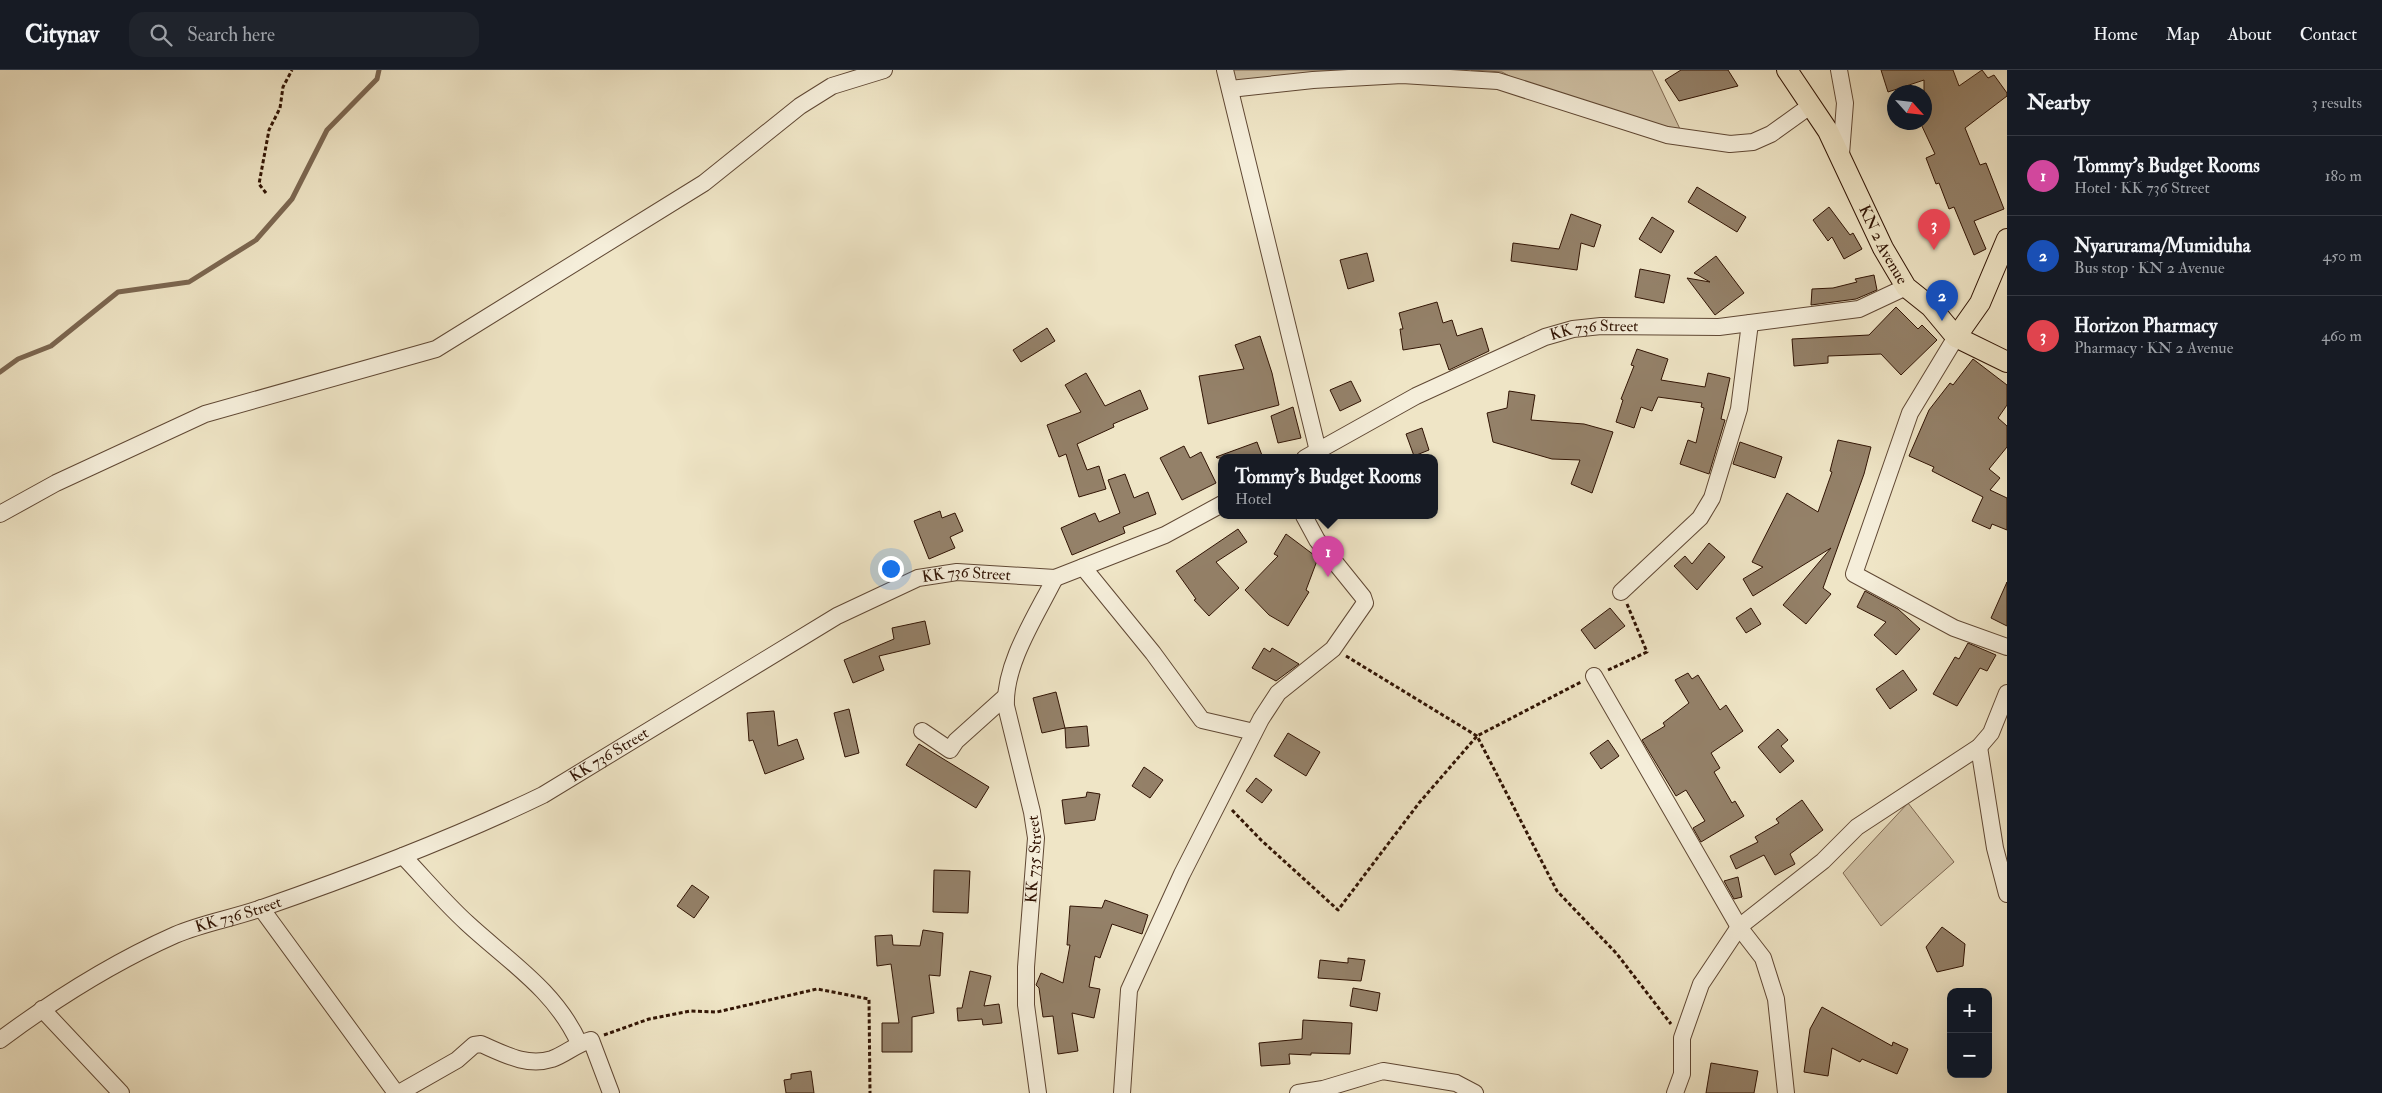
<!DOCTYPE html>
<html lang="en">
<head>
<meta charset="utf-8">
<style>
  body { margin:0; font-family:"IM FELL Double Pica",serif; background:#20242c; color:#f1f3f6 }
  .controls { position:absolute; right:15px; bottom:15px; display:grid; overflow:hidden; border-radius:10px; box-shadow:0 5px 20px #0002 }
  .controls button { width:45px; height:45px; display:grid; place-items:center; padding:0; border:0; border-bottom:1px solid #363941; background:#171b24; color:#f1f3f6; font:25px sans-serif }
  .compass { position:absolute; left:1887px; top:15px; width:45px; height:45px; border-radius:50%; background:#171b24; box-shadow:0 5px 20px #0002; rotate:117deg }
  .you { position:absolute; left:890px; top:498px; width:18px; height:18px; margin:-12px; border:4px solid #fff; border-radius:50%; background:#1a73e8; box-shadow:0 0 0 8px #1a73e833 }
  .badge { display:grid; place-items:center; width:32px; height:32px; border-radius:50%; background:#d93025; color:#fff; font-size:16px; font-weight:700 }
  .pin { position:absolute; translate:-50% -41px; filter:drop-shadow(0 1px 2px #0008) }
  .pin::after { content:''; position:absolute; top:26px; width:18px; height:15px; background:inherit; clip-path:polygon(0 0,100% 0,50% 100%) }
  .popup { position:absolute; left:1218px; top:384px; width:220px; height:65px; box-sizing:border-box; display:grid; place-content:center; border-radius:10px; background:#171b24; filter:drop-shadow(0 1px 4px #0005); font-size:16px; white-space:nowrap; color:#9ea1a6 }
  .popup b { font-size:19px; color:#f1f3f6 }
  .popup::after { content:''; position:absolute; left:50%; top:100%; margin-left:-10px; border:10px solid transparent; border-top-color:#171b24 }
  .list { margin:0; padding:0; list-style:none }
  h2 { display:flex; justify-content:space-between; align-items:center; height:65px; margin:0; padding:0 20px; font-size:21px }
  h2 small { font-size:16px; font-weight:400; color:#9ea1a6 }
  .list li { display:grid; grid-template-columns:32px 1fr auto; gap:15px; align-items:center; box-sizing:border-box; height:80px; padding:0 20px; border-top:1px solid #363941 }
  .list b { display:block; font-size:19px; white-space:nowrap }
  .list p { margin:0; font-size:16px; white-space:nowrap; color:#9ea1a6 }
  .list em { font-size:16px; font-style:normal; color:#9ea1a6 }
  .icon { flex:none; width:28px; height:28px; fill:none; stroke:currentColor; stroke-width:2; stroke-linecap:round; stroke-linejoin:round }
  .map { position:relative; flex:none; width:2007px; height:1023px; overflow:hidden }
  header { display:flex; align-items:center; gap:30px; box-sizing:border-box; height:70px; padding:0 25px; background:#171b24; border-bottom:1px solid #363941 }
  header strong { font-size:24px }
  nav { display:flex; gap:28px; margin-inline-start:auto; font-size:18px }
  .search { width:350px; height:45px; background:#20242c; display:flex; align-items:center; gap:12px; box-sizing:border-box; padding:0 18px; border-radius:15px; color:#9ea1a6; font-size:19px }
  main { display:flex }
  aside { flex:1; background:#171b24 }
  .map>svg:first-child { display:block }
</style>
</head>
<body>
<header>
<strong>Citynav</strong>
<div class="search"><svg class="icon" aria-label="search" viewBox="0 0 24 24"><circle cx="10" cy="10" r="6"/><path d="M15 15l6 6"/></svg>Search here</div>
<nav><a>Home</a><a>Map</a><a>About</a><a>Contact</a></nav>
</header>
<main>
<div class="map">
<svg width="2007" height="1023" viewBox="0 0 2007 1023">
  <rect width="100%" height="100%" fill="#efe5c6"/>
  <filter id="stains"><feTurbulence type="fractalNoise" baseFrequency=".004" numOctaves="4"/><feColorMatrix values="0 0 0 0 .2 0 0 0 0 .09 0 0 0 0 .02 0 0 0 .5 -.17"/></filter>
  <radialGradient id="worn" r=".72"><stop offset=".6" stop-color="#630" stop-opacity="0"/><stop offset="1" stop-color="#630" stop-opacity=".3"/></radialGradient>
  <!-- green -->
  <g fill="#cfc1a5" stroke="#806a54">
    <path d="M1230 0H1388L1232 12Z"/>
    <path d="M1471 0H1652L1680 59 1650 54 1544 25 1502 2Z"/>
    <path d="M1908 733 1954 792 1881 856 1843 803Z"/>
  </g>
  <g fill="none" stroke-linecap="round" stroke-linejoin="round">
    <!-- stream -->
    <path stroke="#7c6751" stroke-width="5" d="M0 302 18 289 51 276 118 222 189 212 256 170 292 129 327 60 377 9 379 0"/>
  </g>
  <!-- building -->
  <g fill="#948169" stroke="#311404">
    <path d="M1681 0H1728L1738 16 1679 31 1665 10Z"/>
    <path d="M1881 0H1953L1959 16 1982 0 1988 8 1994 5 2007 23V26L1965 58 1980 95 1986 93 2004 139 1974 151 1986 179 1974 185 1954 137 1949 139 1939 113 1936 114 1926 88 1935 84 1920 52H1924V10L1888 22Z"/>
    <path d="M1697 117 1746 147 1737 162 1688 132Z"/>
    <path d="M1829 137 1850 165 1853 163 1862 179 1844 189 1832 167 1828 171 1813 150Z"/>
    <path d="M1571 144 1601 155 1594 177 1581 173 1577 200 1511 191 1513 173 1559 179Z"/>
    <path d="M1652 147 1674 161 1661 183 1639 169Z"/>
    <path d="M1367 183 1374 211 1348 219 1340 190Z"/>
    <path d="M1716 186 1744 223 1715 245 1687 208 1710 212 1694 203Z"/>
    <path d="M1640 199 1670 205 1664 233 1635 227Z"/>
    <path d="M1874 205 1877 220 1856 229 1811 235 1812 219 1833 218 1857 212 1855 209Z"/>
    <path d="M1437 232 1443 253 1452 250 1457 266 1482 258 1489 281 1449 300 1440 274 1403 280 1400 259H1403L1399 243Z"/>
    <path d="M1896 237 1918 259 1922 255 1937 270 1901 305 1881 284 1828 286V293L1794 296 1792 269 1869 265Z"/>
    <path d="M1047 258 1055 271 1021 292 1013 280Z"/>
    <path d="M1260 266 1272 303 1279 335 1208 354 1199 306 1244 299 1235 275Z"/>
    <path d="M1637 279 1668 289 1661 310 1705 317 1708 303 1730 308 1721 349 1725 350 1709 404 1680 394 1688 370 1696 373 1704 338 1701 337 1702 333 1658 327 1652 341 1641 337 1634 358 1616 352 1623 330 1621 329 1634 296 1631 295Z"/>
    <path d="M1973 289 2007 315V335L1998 348 2007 356V377L1989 399 2000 408 1990 420 2007 428V460L1992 454 1990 459 1972 451 1983 427 1932 401 1934 397 1909 386 1929 340 1950 313 1953 315Z"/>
    <path d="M1086 303 1105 336 1140 320 1148 339 1113 354 1114 357 1077 374 1087 400 1099 396 1106 419 1079 427 1066 384 1059 387 1047 355 1081 342 1065 315Z"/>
    <path d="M1351 311 1361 331 1340 341 1330 320Z"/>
    <path d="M1509 321 1535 325 1531 350 1584 354 1613 362 1592 423 1571 414 1580 390 1552 389 1493 372 1487 343 1507 338Z"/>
    <path d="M1293 337 1301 368 1278 373 1271 346Z"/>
    <path d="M1422 358 1429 380 1414 386 1406 364Z"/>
    <path d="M1838 370 1871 377 1864 404 1823 518 1831 524 1806 554 1783 535 1831 478 1753 526 1743 509 1763 497 1752 492 1787 423 1818 442 1832 402 1830 401Z"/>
    <path d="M1257 372 1263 388H1217L1216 387Z"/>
    <path d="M1740 372 1782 387 1775 408 1733 394Z"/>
    <path d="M1184 376 1190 388 1201 382 1216 413 1182 430 1160 388Z"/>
    <path d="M1125 404 1134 428 1148 422 1156 444 1123 457 1125 463 1072 485 1061 458 1095 443 1099 452 1120 443 1108 410Z"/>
    <path d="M940 441 942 448 955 443 963 461 950 467 955 478 929 489 914 451Z"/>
    <path d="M1238 459 1247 472 1216 492 1239 518 1209 546 1194 530 1196 529 1176 501Z"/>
    <path d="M1286 464 1318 488 1306 520 1309 522 1288 556 1269 545 1245 520 1278 486 1274 484Z"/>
    <path d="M1709 473 1725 487 1697 520 1674 496 1685 486 1692 494Z"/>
    <path d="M2007 512V556L1991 548Z"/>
    <path d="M1865 521 1898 539 1920 559 1896 585 1874 565 1886 552 1857 537Z"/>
    <path d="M1610 538 1625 556 1595 579 1581 560Z"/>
    <path d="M1751 538 1761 554 1746 563 1736 548Z"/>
    <path d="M925 551 930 574 879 586 884 600 853 613 844 590 894 569 892 558Z"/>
    <path d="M1968 573 1996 585 1987 601 1980 598 1957 636 1933 624 1955 587 1959 589Z"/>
    <path d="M1264 578 1270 582 1272 578 1299 594 1276 611 1252 598Z"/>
    <path d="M1903 600 1917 620 1890 639 1876 619Z"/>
    <path d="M1688 603 1692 609 1698 605 1720 640 1726 635 1743 661 1711 683 1720 698 1714 702 1732 733 1735 731 1744 746 1701 772 1693 758 1705 751 1686 720 1676 726 1642 670 1665 656 1663 653 1689 633 1675 610Z"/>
    <path d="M1056 622 1065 658 1042 663 1033 628Z"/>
    <path d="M849 639 859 683 845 687 834 643Z"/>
    <path d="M774 641 778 676 797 669 804 689 765 704 753 670 749 671 747 643Z"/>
    <path d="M1087 656 1089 676 1066 678 1065 658Z"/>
    <path d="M1778 659 1788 670 1781 676 1794 691 1780 703 1758 677Z"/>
    <path d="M1288 663 1320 682 1306 706 1274 686Z"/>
    <path d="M1608 670 1619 686 1601 699 1590 683Z"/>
    <path d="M919 674 989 717 976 738 906 695Z"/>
    <path d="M1144 697 1163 710 1150 728 1132 716Z"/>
    <path d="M1256 708 1272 720 1262 733 1246 721Z"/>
    <path d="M1087 722 1100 724 1095 750 1065 754 1062 730 1086 727Z"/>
    <path d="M1802 730 1823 760 1790 784 1795 794 1775 805 1764 785 1736 799 1730 786 1758 772 1755 767 1779 753 1776 749Z"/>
    <path d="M934 800 970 801 968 843 933 842Z"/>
    <path d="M1738 807 1742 827 1734 829 1724 811Z"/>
    <path d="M692 815 709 827 694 848 677 836Z"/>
    <path d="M1105 830 1148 845 1142 864 1112 854 1100 888 1095 886 1089 917 1100 919 1094 948 1072 943 1078 981 1058 984 1053 946 1043 947 1039 918 1036 915 1041 903 1063 913 1070 875H1067L1070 836 1102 838Z"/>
    <path d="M1942 857 1965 874 1963 896 1937 902 1926 877Z"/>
    <path d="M923 860 943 863 940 906 929 905 934 943 912 947V982H882V953H899L891 894 877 896 875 866 892 865 893 875 920 876Z"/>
    <path d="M1348 888 1365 890 1361 911 1318 908 1320 890 1348 893Z"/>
    <path d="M970 901 991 906 984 936 999 934 1002 953 983 955 982 949 958 951 957 938H962Z"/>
    <path d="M1353 918 1380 923 1377 941 1350 936Z"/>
    <path d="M1822 937 1892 976 1893 972 1908 979 1897 1004 1862 989 1860 992 1832 978 1828 1006 1804 1002 1810 959Z"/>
    <path d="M1303 950 1352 953 1350 984 1311 983V985L1289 984 1290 994 1261 996 1259 973 1302 969Z"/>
    <path d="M1711 993 1758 1001 1754 1023H1706Z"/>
    <path d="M811 1001 814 1023H786L784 1010 791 1009V1004Z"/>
  </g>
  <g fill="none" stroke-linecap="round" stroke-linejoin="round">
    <defs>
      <g id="minor">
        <path d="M1225 0 1318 381"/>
        <path d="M1839 0 1845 33 1841 84"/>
        <path d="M1230 19 1313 10 1402 5 1498 11 1667 65 1730 74 1753 72 1771 64 1810 36"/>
        <path d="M1956 267 1910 343 1854 504 1954 558 2007 577"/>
        <path id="s1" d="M1305 388 1416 326 1545 267 1573 259 1601 256 1719 257 1859 239 1906 217"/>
        <path d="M0 444 56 413 205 344 436 279 704 113 800 36 832 16 884 0"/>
        <path d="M1083 497 1153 583 1202 650 1254 662"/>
        <path d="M1621 522 1700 448 1712 428 1739 339 1750 253"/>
        <path d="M1594 606 1739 857 1763 888 1776 929 1786 1023"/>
        <path d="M922 661 950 680 956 671 1005 627"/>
        <path d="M1979 677 1995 778 2007 824"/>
        <path d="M403 786C424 808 444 832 467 853 508 891 555 920 579 973"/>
        <path d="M261 838 396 1023"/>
        <path d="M42 939 121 1023"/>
        <path id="s2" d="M0 970C55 929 112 893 175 865 203 853 234 848 262 838 357 805 452 769 543 725L837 546 918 508 957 502 1055 508 1165 465 1222 434"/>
        <path d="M399 1023 457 990 474 975 481 974C504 984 527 997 552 989 566 984 576 974 591 970L611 1023"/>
        <path id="s3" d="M1038 1023 1026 935V897L1036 768 1032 742 1006 636C1004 594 1036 546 1055 508"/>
        <path d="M1122 1023 1129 920 1182 804 1261 649 1278 623 1333 579 1365 533 1363 527 1317 470 1304 446"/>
        <path d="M1298 1023 1323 1019 1383 1001 1456 1013 1475 1023"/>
        <path d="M1675 1023 1682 1004V968L1701 914 1739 857 1823 791 1857 757 1979 677 1991 663 2007 623"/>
      </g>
      <g id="major">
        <path id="s4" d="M1787 0 1828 61 1883 178 1906 217 1931 237 1956 267 2007 292"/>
        <path d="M1956 267 1980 233 2007 169"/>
      </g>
    </defs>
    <!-- minor casing -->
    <use href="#minor" stroke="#604834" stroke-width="18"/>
    <!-- major casing -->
    <use href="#major" stroke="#311404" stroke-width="22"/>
    <!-- path -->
    <g stroke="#311404" stroke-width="3" stroke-dasharray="4 2.5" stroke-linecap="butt">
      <path d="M266 123 259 114 269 60 280 38 283 17 292 0"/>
      <path d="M1346 586 1477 666 1557 821 1617 884 1671 954"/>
      <path d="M1608 600 1647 582 1627 534"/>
      <path d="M1232 740 1261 770 1338 840 1419 733 1477 666 1581 612"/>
      <path d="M604 965 649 949 690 941 717 942 817 919 869 929 870 1023"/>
    </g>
    <!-- minor -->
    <use href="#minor" stroke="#f5eeda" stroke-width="16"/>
    <!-- major -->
    <use href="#major" stroke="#efe5c6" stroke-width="20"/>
  </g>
  <g text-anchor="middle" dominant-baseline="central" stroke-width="4" stroke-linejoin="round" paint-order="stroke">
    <!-- street labels -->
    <g font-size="16" fill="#311404" stroke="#f5eeda">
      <text stroke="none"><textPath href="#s4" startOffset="200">KN 2 Avenue</textPath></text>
      <text stroke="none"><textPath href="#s1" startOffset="319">KK 736 Street</textPath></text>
      <text stroke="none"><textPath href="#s2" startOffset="1081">KK 736 Street</textPath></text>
      <text stroke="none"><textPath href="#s2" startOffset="676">KK 736 Street</textPath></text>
      <text stroke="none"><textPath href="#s3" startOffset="235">KK 735 Street</textPath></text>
      <text stroke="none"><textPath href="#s2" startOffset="271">KK 736 Street</textPath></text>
    </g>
  </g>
  <rect width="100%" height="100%" filter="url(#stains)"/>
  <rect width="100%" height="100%" fill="url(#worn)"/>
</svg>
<div class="controls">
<button>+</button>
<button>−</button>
</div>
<svg class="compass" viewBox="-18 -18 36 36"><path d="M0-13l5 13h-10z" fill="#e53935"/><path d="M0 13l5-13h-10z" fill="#9ea1a6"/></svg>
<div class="you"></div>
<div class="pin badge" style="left:1328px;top:507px;background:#d1479c">1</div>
<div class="popup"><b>Tommy’s Budget Rooms</b>Hotel</div>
<div class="pin badge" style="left:1942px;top:251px;background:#1a4fb4">2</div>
<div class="pin badge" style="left:1934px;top:180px;background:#e0444e">3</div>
</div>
<aside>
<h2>Nearby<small>3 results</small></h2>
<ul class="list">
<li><span class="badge" style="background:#d1479c">1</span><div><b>Tommy’s Budget Rooms</b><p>Hotel · KK 736 Street</p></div><em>180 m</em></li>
<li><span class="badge" style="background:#1a4fb4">2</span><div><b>Nyarurama/Mumiduha</b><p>Bus stop · KN 2 Avenue</p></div><em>450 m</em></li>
<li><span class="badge" style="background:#e0444e">3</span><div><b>Horizon Pharmacy</b><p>Pharmacy · KN 2 Avenue</p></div><em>460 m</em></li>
</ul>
</aside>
</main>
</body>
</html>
